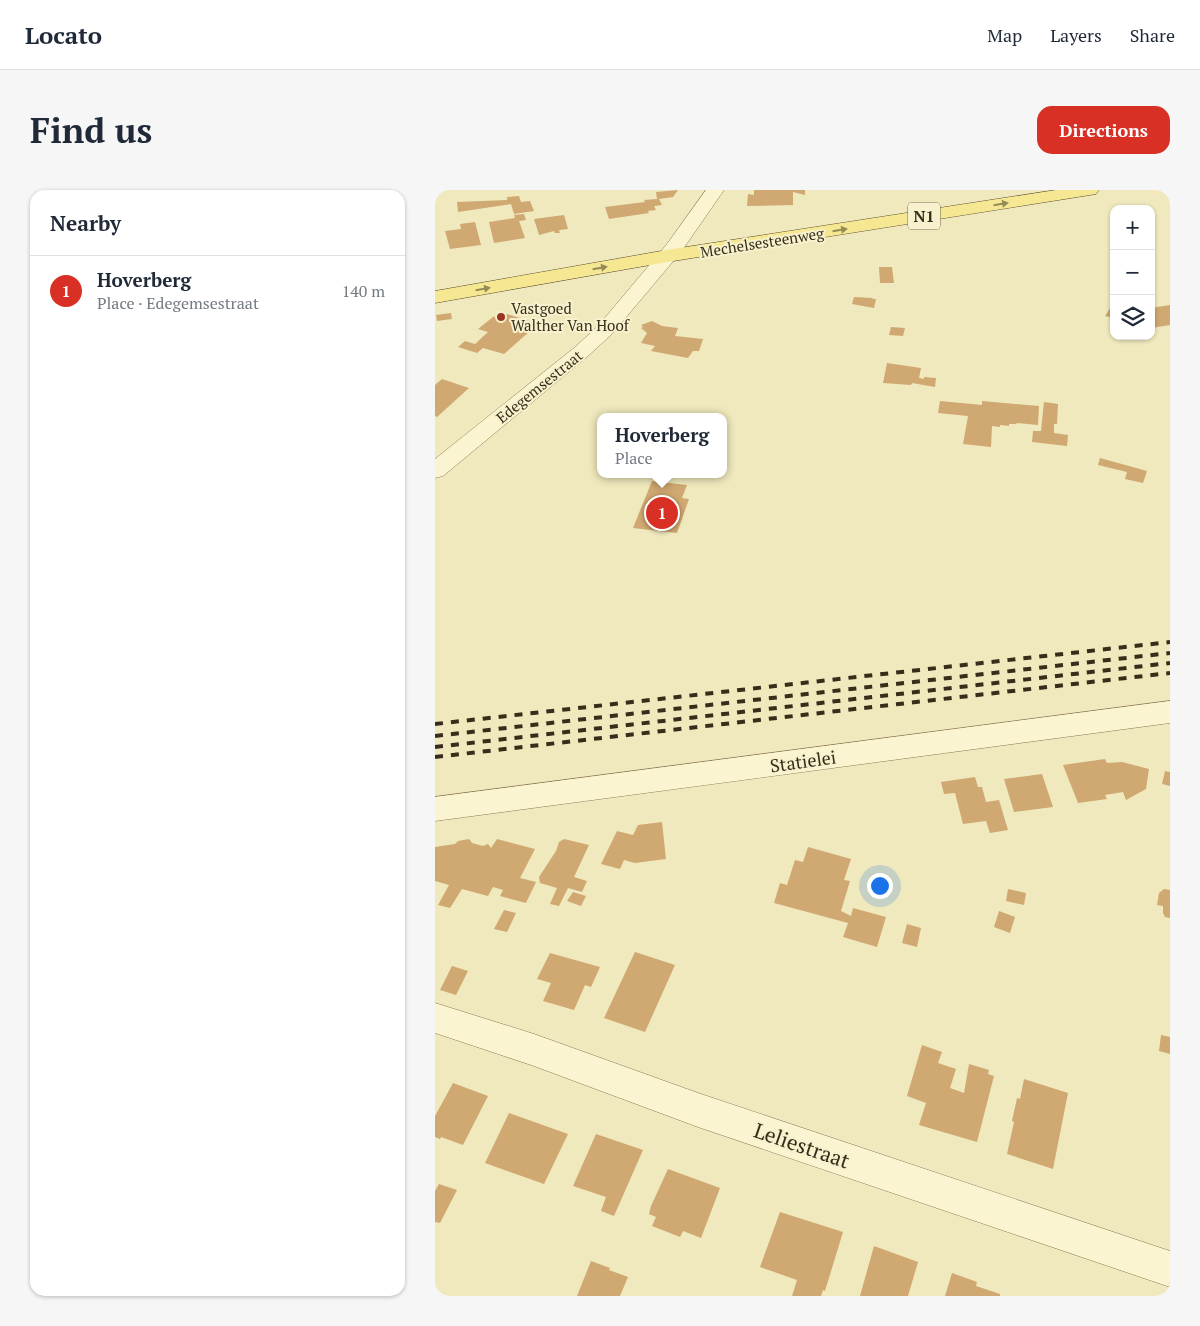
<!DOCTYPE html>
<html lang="en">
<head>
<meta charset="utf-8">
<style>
  body { margin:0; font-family:"PT Serif",serif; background:#f6f6f7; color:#1f2937 }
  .controls { position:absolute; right:15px; top:15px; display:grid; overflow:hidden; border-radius:10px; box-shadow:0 1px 4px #0004 }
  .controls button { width:45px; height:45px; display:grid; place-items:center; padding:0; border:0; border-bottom:1px solid #e0e1e3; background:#fff; color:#1f2937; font:25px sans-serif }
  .you { position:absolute; left:444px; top:695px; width:18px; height:18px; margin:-12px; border:4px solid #fff; border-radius:50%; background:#1a73e8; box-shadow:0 0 0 8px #1a73e833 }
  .badge { display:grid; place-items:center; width:32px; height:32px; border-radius:50%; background:#d93025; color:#fff; font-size:16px; font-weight:700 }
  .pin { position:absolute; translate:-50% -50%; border:2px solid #fff; box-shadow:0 1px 5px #0006 }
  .popup { position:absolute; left:162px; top:223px; width:130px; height:65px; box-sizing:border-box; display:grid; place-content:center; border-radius:10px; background:#fff; filter:drop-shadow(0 1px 4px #0005); font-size:16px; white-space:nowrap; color:#747a83 }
  .popup b { font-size:19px; color:#1f2937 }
  .popup::after { content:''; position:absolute; left:50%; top:100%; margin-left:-10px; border:10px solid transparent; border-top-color:#fff }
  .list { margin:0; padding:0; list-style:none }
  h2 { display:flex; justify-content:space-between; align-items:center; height:65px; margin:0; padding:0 20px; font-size:21px }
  h2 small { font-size:16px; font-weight:400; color:#747a83 }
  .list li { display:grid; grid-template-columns:32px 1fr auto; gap:15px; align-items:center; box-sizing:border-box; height:70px; padding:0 20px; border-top:1px solid #e0e1e3 }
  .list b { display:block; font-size:19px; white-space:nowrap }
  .list p { margin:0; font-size:16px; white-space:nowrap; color:#747a83 }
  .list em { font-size:16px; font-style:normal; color:#747a83 }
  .icon { flex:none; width:28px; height:28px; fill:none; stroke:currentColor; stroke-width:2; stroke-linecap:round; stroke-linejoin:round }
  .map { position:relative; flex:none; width:735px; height:1106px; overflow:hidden; border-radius:15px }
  header { display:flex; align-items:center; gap:30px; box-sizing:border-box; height:70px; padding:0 25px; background:#fff; border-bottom:1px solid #e0e1e3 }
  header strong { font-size:24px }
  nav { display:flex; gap:28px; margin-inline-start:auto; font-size:18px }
  .intro { display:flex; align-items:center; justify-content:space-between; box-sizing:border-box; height:120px; padding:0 30px }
  h1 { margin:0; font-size:35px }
  .button { padding:12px 22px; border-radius:15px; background:#d93025; color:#fff; font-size:18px; font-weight:700 }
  main { display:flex; gap:30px; padding:0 30px }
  aside { flex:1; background:#fff; border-radius:15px; box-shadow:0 1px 4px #0004 }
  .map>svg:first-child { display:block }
</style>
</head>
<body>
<header>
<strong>Locato</strong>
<nav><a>Map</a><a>Layers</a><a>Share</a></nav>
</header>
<div class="intro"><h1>Find us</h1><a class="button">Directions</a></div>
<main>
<aside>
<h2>Nearby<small></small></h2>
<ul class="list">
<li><span class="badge">1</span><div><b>Hoverberg</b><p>Place · Edegemsestraat</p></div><em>140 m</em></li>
</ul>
</aside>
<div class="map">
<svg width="735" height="1106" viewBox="0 0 735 1106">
  <rect width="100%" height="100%" fill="#f0e9bd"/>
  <!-- building -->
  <g fill="#d0a871">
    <path d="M243 0 238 7 224 9 227 15 219 16 221 20 213 21 214 23 174 29 170 17 210 12 209 10 222 9 221 2Z"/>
    <path d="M319 0H370V5L358 2V15L312 16 313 4 319 5Z"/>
    <path d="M84 6 86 12 95 11 99 21 79 24 76 14 23 22 22 12 72 10V7Z"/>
    <path d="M89 24 91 30 84 31 90 48 59 53 54 32 80 28 79 25Z"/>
    <path d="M129 25 133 39 124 40 125 43H120L119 41 104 45 99 29Z"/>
    <path d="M40 32 46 55 15 59 10 41 26 39 25 34Z"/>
    <path d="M444 77H457L459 93H445Z"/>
    <path d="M419 107 438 108 437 109H441L439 118 417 114Z"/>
    <path d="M677 115 679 116V128L670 126Z"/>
    <path d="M735 115V135L716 138V118Z"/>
    <path d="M16 123 17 129 2 131 1 125Z"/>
    <path d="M72 124 103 134 69 164 48 158 42 163 23 157 30 151 40 154 53 142 43 139 58 127Z"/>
    <path d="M217 131 227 136 243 138 240 146 268 149 264 161H258L253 168 216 161 220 156 206 153 212 143 206 138 208 137 206 135Z"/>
    <path d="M456 137 470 138 468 146 454 145Z"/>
    <path d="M452 173 486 178 484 188 489 189V187L501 188 500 197 477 193 476 195 448 193Z"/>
    <path d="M7 189 34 198 2 227 0 226V195Z"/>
    <path d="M505 211 547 215V211L604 216 603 235 582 233 581 234H574V236L565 235V237L557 236 556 257 528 254 533 226 503 223Z"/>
    <path d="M609 212 623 214 622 234H619V243L633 245 632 256 597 252 598 241H606Z"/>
    <path d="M665 268 712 281 708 293 690 289 692 282 663 275Z"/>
    <path d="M217 291 252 295 247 308 254 309 242 343 198 338Z"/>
    <path d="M670 569 672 573 687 572 714 579 711 599 691 610 688 602 670 605 672 609 643 613 628 575Z"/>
    <path d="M730 581 735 582V596L727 594Z"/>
    <path d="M607 584 618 617 579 622 569 589Z"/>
    <path d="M540 587 543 597H547L551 612 564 610 573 640 555 643 551 631 528 634 520 603 509 604 506 592Z"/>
    <path d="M227 632 231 669 200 673 189 670 185 679 166 674 182 641 198 645 203 635Z"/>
    <path d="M34 649 37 653 48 656 53 654 56 658 62 649 100 659 85 688 101 692 91 713 65 706 68 700 58 697 53 706 27 699 15 718 3 715 14 695 0 691V657L20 654 23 651Z"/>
    <path d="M129 649 154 655 139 687 152 691 147 702 133 698 124 716 115 714 122 698 105 693 104 687 121 661 124 652Z"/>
    <path d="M373 657 416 669 409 690 415 691 406 721 416 726 418 718 451 727 442 757 408 747 413 733 339 713 345 693 352 695 360 670 368 672Z"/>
    <path d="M573 699 591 703 589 715 571 711Z"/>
    <path d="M729 699 735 700V728L730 727 728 723V716L722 715 724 703Z"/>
    <path d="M138 702 151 706 146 716 132 711Z"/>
    <path d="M69 720 81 723 72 742 59 739Z"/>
    <path d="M564 721 580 727 575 743 559 737Z"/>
    <path d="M472 734 486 738 482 757 467 753Z"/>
    <path d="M200 762 240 775 210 842 169 828Z"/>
    <path d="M115 763 165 777 156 797 150 795 139 820 108 811 116 793 102 789Z"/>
    <path d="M17 776 33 781 21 805 5 800Z"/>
    <path d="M726 845 735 847V864L724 861Z"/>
    <path d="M487 855 507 862 503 873 521 879 515 898 529 903 534 874 554 880 553 884 559 886 542 952 484 935 491 913 472 906Z"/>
    <path d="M589 889 633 903 618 979 572 964 579 932 577 931 582 908 585 909Z"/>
    <path d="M18 893 53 906 28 955 6 947 5 949 0 947V926Z"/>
    <path d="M74 923 133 944 109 994 50 973Z"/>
    <path d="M161 944 208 960 179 1026 166 1021 171 1007 138 996Z"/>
    <path d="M233 979 285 998 266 1048 248 1041 245 1047 217 1036 221 1027 214 1024 216 1016Z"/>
    <path d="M4 994 22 1000 5 1033 0 1032V1001Z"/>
    <path d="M345 1022 408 1042 390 1101 388 1100 386 1106H357L362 1090 325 1077Z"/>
    <path d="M439 1056 483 1072 473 1106H425Z"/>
    <path d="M156 1071 175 1078 174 1080 193 1087 185 1106H142Z"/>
    <path d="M517 1083 542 1092 541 1096 565 1104V1106H510Z"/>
  </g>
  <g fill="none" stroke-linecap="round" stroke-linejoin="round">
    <defs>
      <g id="minor">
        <path d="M271 0H289L246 62 177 144 153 166 8 286 0 288V269L139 158 163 136 232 54Z"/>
        <path d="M735 511V533L0 631V607Z"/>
        <path d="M0 813 99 844 263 903 735 1061V1097L263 937 99 876 0 843Z"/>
      </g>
      <path id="major" d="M621 0H664L661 4 655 5 232 72 0 113V101L232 60Z"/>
    </defs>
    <!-- minor casing -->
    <use href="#minor" stroke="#897955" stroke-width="1"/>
    <!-- major casing -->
    <use href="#major" stroke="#56462a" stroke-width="1"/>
    <!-- minor -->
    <use href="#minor" fill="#faf5d0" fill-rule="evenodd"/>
    <!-- major -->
    <use href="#major" fill="#f6e792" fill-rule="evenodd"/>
    <!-- rail -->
    <g stroke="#372d1b" stroke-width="4" stroke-dasharray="8 8" stroke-linecap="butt">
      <path d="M0 534 735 452"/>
      <path d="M0 546 735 463"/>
      <path d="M0 557 735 473"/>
      <path d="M0 567 735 483"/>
    </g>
  </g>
  <!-- one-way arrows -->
  <defs><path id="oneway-solid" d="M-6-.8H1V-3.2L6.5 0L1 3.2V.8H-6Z" transform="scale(1.25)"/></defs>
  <g fill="#968a56">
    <use href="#oneway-solid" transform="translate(566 14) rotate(-9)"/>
    <use href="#oneway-solid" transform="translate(405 40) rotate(-9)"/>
    <use href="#oneway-solid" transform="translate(165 78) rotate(-10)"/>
    <use href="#oneway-solid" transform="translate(48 99) rotate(-10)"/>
  </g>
  <!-- markers -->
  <circle fill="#9a3522" stroke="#f7f2cd" stroke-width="2" cx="66" cy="127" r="5"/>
  <g text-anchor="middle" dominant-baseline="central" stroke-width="4" stroke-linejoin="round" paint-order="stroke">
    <!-- far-street labels -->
    <g font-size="15" fill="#372d1b" stroke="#f7f2cd">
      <text transform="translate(327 52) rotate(-9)">Mechelsesteenweg</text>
      <text transform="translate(104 196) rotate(-39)">Edegemsestraat</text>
    </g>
    <!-- far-poi labels -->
    <g font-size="15" fill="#372d1b" stroke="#f7f2cd" text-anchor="start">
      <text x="76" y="118">Vastgoed<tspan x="76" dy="17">Walther Van Hoof</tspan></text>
    </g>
    <!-- shield labels -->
    <rect fill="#f7f2cd" stroke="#716850" stroke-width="1" x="473" y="12.5" width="32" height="27" rx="4"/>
    <g font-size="16" font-weight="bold" fill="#372d1b">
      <text x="489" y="26">N1</text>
    </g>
    <!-- street labels -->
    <g font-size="18" fill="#372d1b" stroke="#f7f2cd">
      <text transform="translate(368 571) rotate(-8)">Statielei</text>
    </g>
    <!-- near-street labels -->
    <g font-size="21" fill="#372d1b" stroke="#f7f2cd">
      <text transform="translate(367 955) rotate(19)">Leliestraat</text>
    </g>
  </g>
</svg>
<div class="controls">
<button>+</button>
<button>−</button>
<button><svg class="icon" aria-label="layers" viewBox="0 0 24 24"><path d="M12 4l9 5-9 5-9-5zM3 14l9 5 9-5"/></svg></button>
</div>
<div class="you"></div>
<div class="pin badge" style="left:227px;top:323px">1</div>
<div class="popup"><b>Hoverberg</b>Place</div>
</div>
</main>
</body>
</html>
